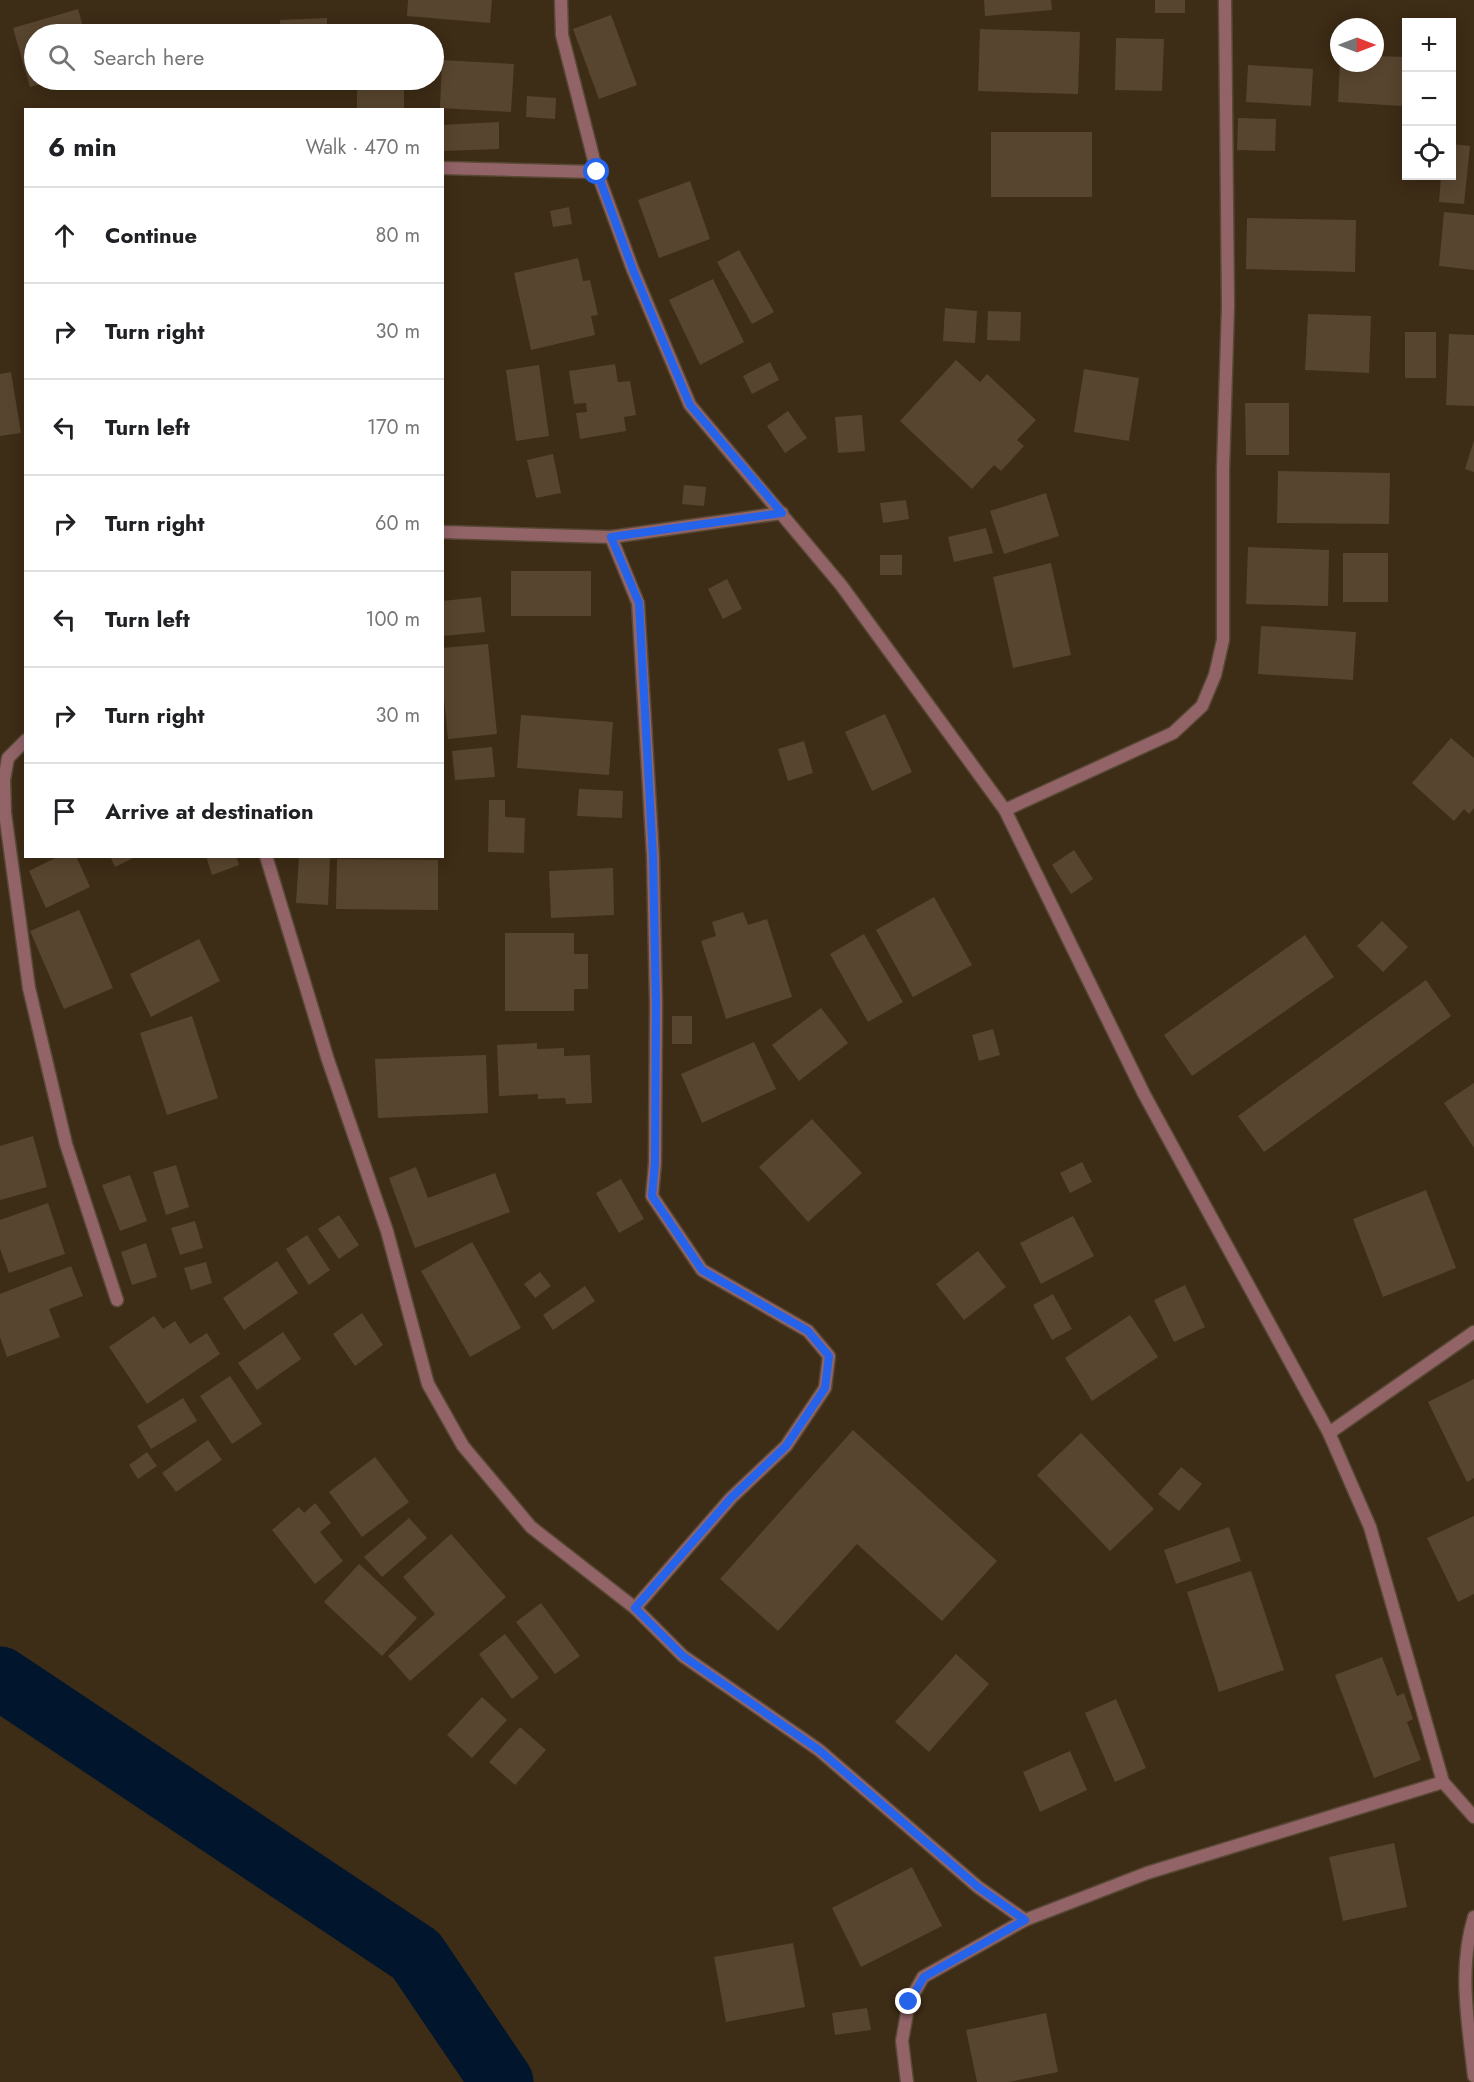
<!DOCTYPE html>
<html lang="en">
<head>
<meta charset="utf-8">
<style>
  body { margin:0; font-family:Jost,sans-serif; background:#f6f6f6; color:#202124 }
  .controls { position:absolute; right:18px; top:18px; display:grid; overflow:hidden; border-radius:0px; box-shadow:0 3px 15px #0003 }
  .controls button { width:54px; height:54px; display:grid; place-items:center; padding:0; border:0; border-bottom:2px solid #e0e0e0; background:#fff; color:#202124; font:30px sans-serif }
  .compass { position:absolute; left:1330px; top:18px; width:54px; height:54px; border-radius:50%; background:#fff; box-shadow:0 3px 15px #0003; rotate:90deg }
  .stop { position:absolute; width:18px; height:18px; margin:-14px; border:4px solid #2563eb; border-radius:50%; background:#fff }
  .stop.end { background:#2563eb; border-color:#fff; box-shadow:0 2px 6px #0008 }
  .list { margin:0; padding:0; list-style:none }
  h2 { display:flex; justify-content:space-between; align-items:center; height:78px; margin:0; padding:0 24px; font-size:26px }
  h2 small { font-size:20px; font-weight:400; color:#757577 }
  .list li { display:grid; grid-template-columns:39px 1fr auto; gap:18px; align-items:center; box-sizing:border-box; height:96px; padding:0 24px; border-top:2px solid #e0e0e0 }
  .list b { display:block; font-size:22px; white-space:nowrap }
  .list em { font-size:20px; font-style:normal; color:#757577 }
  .icon { flex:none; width:33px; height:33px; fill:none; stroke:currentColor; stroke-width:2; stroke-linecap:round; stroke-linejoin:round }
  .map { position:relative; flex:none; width:1474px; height:2082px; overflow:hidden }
  .search { position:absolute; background:#fff; box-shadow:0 3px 15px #0003; left:24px; top:24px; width:420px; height:66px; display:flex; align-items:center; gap:15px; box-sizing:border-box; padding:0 21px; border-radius:33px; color:#757577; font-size:22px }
  .panel { position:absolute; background:#fff; box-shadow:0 3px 15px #0003; left:24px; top:108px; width:420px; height:750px; border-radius:0px }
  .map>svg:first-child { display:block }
</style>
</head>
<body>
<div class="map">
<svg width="1474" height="2082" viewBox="0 0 1474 2082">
  <rect width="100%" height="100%" fill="#3d2c16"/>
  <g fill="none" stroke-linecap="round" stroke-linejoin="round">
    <!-- river -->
    <path stroke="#01152d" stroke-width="63" d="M0 1678 416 1955 502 2082"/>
  </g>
  <!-- building -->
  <g fill="#58452f">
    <path d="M408 0H492L490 23 407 16Z"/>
    <path d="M984 0H1051L1052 10 985 16Z"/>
    <rect x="1155" y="0" width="30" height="13"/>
    <path d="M78 9 85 34H34V80H54L30 87 13 28Z"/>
    <path d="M611 15 637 85 599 99 573 29Z"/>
    <path d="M327 18V34H281L280 20Z"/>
    <path d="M980 29 1080 32 1078 94 978 91Z"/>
    <path d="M1116 38 1164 39 1162 91 1115 90Z"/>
    <path d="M1375 56 1405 57 1403 106 1338 102 1340 63H1375Z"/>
    <path d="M442 60 514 64 511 112 440 108Z"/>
    <path d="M1248 65 1313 69 1311 106 1246 102Z"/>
    <rect x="357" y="90" width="47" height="20"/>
    <path d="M527 96 556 98 555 119 526 117Z"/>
    <path d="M1238 118 1276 119 1275 151 1237 150Z"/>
    <path d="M499 122V149L442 151V125Z"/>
    <rect x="991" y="132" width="101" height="65"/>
    <path d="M1452 144 1470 146 1464 204 1439 202 1441 176H1452Z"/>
    <path d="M690 181 710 239 659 258 638 200Z"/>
    <path d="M569 207 572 224 553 227 550 211Z"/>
    <path d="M1444 212 1474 215V270L1439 266Z"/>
    <path d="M1247 218 1356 220 1355 272 1246 269Z"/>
    <path d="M739 250 774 312 752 324 717 262Z"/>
    <path d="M578 258 583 281 590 280 598 315 591 316 595 335 531 350 514 273Z"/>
    <path d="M713 279 744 342 700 365 669 300Z"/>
    <path d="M945 308 977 311 975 343 943 341Z"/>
    <path d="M988 311 1021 312 1020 341 987 340Z"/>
    <path d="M1308 314 1371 316 1369 373 1305 370Z"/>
    <rect x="1405" y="332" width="31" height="46"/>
    <path d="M1449 334 1474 335V406L1446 405Z"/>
    <path d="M956 360 980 382 987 374 1036 420 1017 440 1024 446 1001 471 994 465 972 489 900 421Z"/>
    <path d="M770 362 779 380 752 394 743 376Z"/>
    <path d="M615 364 618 382 630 381 636 415 624 417 626 431 580 439 576 413 587 412 586 403 574 404 569 371Z"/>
    <path d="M539 365 549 436 516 441 506 370Z"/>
    <path d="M1084 369 1139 378 1129 441 1074 432Z"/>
    <path d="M11 372 21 433 0 436V374Z"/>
    <path d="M1245 403H1289V455H1246Z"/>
    <path d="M788 411 807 438 785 453 767 426Z"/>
    <path d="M862 415 865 451 838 453 835 417Z"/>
    <path d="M1474 440V472L1465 469Z"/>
    <path d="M553 454 561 493 536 498 527 460Z"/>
    <path d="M1278 471 1390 473 1389 524 1277 523Z"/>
    <path d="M684 485 706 487 704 506 682 504Z"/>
    <path d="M1046 493 1059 536 1004 554 990 511Z"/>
    <path d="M906 500 909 519 883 523 880 503Z"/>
    <path d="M986 528 993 553 954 562 948 537Z"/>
    <path d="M1248 547 1329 550 1328 606 1246 604Z"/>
    <rect x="1343" y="553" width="45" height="49"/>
    <rect x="880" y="555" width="22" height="20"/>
    <path d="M1051 563 1071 655 1013 668 993 577Z"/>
    <rect x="511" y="571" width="80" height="45"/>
    <path d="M727 579 742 609 723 619 708 589Z"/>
    <path d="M481 597 485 632 442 636V601Z"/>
    <path d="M1261 626 1356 632 1353 680 1258 674Z"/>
    <path d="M488 644 497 734 448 739 442 678V648Z"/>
    <path d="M885 714 912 772 872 791 845 732Z"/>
    <path d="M521 715 613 722 609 775 517 768Z"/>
    <path d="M1451 738 1474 758V808L1469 814 1464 809 1454 821 1412 783Z"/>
    <path d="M804 741 813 773 788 781 778 749Z"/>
    <path d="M492 747 495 777 455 780 452 751Z"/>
    <path d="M579 789 623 791 622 818 577 816Z"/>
    <path d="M489 800H505V817L525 818 524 853 488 852Z"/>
    <path d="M1074 850 1093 879 1071 894 1052 865Z"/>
    <path d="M59 856H76L90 887 46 908 29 871Z"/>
    <path d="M110 856H137L115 867Z"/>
    <path d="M206 856H236L239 865 212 875Z"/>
    <path d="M299 856H330L328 905 296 903Z"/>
    <path d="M337 859 438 860V910L336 909Z"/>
    <path d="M613 868 614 915 551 918 549 871Z"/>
    <path d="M934 897 972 965 913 997 876 930Z"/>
    <path d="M79 910 113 988 64 1009 30 931Z"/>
    <path d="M743 912 748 925 767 919 792 997 726 1019 701 941 716 936 712 922Z"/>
    <path d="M1382 921 1408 947 1383 972 1357 946Z"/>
    <path d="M505 933H574V954H588V989H574V1011H505Z"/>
    <path d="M864 934 903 1002 868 1022 830 954Z"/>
    <path d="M1305 935 1334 977 1192 1076 1164 1035Z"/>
    <path d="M199 939 220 981 151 1017 130 974Z"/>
    <path d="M1426 980 1451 1016 1264 1152 1238 1116Z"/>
    <path d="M821 1008 848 1043 799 1081 772 1045Z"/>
    <path d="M192 1016 218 1098 167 1115 140 1033Z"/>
    <rect x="672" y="1016" width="20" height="28"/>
    <path d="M993 1029 1000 1055 979 1061 972 1035Z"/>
    <path d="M754 1042 776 1089 702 1123 681 1074Z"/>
    <path d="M537 1043V1049L564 1048V1056L590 1055 592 1103 566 1104 565 1098 538 1099V1094L499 1096 497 1045Z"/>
    <path d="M486 1055 488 1113 378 1118 375 1059Z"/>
    <path d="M1474 1083V1148L1444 1103Z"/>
    <path d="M812 1119 862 1173 808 1222 759 1167Z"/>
    <path d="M33 1136 47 1187 0 1200V1146Z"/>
    <path d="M1082 1162 1092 1182 1070 1193 1060 1173Z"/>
    <path d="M176 1165 189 1207 166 1215 153 1172Z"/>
    <path d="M416 1167 428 1198 495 1173 510 1212 415 1248 389 1178Z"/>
    <path d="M130 1175 147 1221 120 1231 102 1185Z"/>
    <path d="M621 1179 644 1219 619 1233 596 1193Z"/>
    <path d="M1426 1190 1456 1268 1383 1297 1353 1219Z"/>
    <path d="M48 1203 65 1254 9 1273 0 1249V1220Z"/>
    <path d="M339 1215 359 1245 339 1259 318 1229Z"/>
    <path d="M1073 1216 1094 1256 1041 1284 1020 1243Z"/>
    <path d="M195 1221 203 1248 180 1255 171 1228Z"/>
    <path d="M307 1235 330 1270 309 1285 286 1249Z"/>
    <path d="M472 1242 521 1328 470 1357 421 1271Z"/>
    <path d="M146 1243 157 1277 132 1285 121 1252Z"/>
    <path d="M978 1251 1006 1287 964 1320 936 1284Z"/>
    <path d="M277 1261 298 1293 244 1330 223 1298Z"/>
    <path d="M206 1262 212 1283 191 1290 184 1268Z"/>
    <path d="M71 1266 83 1296 49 1309 60 1337 7 1357 0 1337V1294Z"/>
    <path d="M540 1272 551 1286 535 1298 524 1284Z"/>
    <path d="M1185 1285 1205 1327 1174 1342 1154 1300Z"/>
    <path d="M585 1286 595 1301 553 1330 543 1315Z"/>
    <path d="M1053 1294 1072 1329 1052 1340 1033 1305Z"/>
    <path d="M362 1313 383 1345 355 1366 333 1334Z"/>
    <path d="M1130 1315 1158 1357 1092 1401 1065 1358Z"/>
    <path d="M154 1316 163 1329 175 1321 190 1344 207 1333 220 1354 147 1404 109 1347Z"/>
    <path d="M283 1332 301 1359 257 1390 238 1363Z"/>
    <path d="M230 1376 262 1424 232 1444 200 1396Z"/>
    <path d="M1474 1379V1478L1467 1482 1428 1402Z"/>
    <path d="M183 1398 197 1421 151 1449 137 1426Z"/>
    <path d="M853 1430 997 1561 942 1621 857 1544 778 1631 720 1579Z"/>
    <path d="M1081 1433 1154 1509 1110 1551 1037 1475Z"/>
    <path d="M208 1440 222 1460 176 1492 162 1473Z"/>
    <path d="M147 1452 157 1466 138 1479 129 1465Z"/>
    <path d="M375 1457 409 1502 362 1537 329 1492Z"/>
    <path d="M1181 1467 1202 1484 1179 1511 1158 1494Z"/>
    <path d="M315 1503 331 1523 320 1532 343 1561 315 1584 272 1530 299 1507 304 1513Z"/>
    <path d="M1474 1516V1594L1458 1602 1427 1538Z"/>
    <path d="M409 1518 427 1538 382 1577 364 1557Z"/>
    <path d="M1229 1527 1241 1561 1176 1584 1164 1550Z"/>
    <path d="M451 1534 506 1597 410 1681 388 1656 435 1614 403 1577Z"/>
    <path d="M359 1564 417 1618 382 1656 324 1602Z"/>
    <path d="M1251 1571 1284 1670 1219 1692 1187 1592Z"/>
    <path d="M541 1603 580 1656 555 1674 516 1622Z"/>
    <path d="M505 1634 539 1678 512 1699 479 1654Z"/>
    <path d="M956 1654 989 1684 929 1752 895 1722Z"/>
    <path d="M1382 1657 1397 1696 1404 1693 1413 1719 1407 1722 1421 1760 1374 1778 1335 1675Z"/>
    <path d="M482 1697 507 1720 472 1758 447 1735Z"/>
    <path d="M1116 1699 1146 1768 1115 1782 1085 1713Z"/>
    <path d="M520 1727 546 1750 515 1785 489 1762Z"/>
    <path d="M1070 1751 1087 1790 1040 1812 1023 1772Z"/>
    <path d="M1394 1843 1407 1907 1343 1921 1329 1857Z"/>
    <path d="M912 1867 942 1926 861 1967 832 1908Z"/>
    <path d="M793 1943 805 2007 726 2022 714 1957Z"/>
    <path d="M867 2008 871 2030 835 2035 832 2013Z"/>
    <path d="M1046 2013 1058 2072 1009 2082H977L966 2030Z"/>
  </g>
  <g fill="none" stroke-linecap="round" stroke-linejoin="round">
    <defs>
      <g id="street">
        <path d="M561 0 562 35 597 172 633 270 690 405 841 585 1005 810 1144 1094 1329 1433 1370 1527 1443 1782 1474 1817"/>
        <path d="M442 168 597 172"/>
        <path d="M442 532 611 537 782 513"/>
        <path d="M611 537 638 603 653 857 656 1004 655 1163 652 1196 702 1270 808 1331 829 1356 825 1388 786 1446 731 1498 635 1608"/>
        <path d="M26 740 8 758 4 780 5 813 29 988 66 1144 117 1300"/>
        <path d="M1005 810 1173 733 1202 706 1215 675 1223 640V470L1228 306 1225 0"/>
        <path d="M266 856 328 1060 387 1231 428 1384 463 1446 531 1527 635 1608 683 1656 819 1750 978 1887 1025 1920"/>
        <path d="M1329 1433 1474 1332"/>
        <path d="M1474 1917C1458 1969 1468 2023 1474 2076"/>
        <path d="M907 2082 902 2041 909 2002 923 1977 1025 1920 1147 1873 1443 1782"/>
      </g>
    </defs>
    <!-- street casing -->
    <use href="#street" stroke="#584834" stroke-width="15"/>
    <!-- street -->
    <use href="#street" stroke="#926468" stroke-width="12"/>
  </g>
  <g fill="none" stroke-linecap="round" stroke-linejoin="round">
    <!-- route -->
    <path stroke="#2563eb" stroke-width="8" d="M597 172 633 270 690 405 782 513 611 537 639 603 653 857 656 1004 655 1163 652 1196 702 1270 808 1331 829 1356 825 1388 786 1446 731 1498 635 1608 683 1656 819 1750 978 1887 1025 1920 924 1977 909 2002"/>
  </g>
</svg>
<div class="controls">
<button>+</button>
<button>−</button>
<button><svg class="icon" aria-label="locate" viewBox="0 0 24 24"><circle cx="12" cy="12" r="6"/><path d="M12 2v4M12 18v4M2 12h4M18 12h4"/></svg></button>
</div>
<svg class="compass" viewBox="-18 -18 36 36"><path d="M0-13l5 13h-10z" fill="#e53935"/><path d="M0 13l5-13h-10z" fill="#757577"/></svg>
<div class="stop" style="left:597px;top:172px"></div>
<div class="stop end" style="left:909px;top:2002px"></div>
<div class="search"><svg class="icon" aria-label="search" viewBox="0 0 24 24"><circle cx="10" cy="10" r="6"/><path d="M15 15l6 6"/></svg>Search here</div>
<section class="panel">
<h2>6 min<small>Walk · 470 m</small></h2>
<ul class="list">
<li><svg class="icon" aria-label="ahead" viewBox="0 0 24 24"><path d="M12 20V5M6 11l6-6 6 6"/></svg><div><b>Continue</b></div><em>80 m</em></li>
<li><svg class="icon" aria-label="right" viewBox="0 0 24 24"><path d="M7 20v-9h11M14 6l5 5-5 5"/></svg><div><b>Turn right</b></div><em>30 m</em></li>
<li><svg class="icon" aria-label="left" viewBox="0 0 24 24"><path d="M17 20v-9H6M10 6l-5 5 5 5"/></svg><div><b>Turn left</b></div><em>170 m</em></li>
<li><svg class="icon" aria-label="right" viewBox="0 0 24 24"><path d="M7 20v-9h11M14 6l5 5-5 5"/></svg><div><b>Turn right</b></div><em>60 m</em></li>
<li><svg class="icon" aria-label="left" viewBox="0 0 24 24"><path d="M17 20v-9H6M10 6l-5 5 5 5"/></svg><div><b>Turn left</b></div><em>100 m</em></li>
<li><svg class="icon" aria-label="right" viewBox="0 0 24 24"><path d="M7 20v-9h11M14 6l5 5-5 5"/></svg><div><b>Turn right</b></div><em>30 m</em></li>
<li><svg class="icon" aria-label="arrive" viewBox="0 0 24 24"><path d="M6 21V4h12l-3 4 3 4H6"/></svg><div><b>Arrive at destination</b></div></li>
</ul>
</section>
</div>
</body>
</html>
